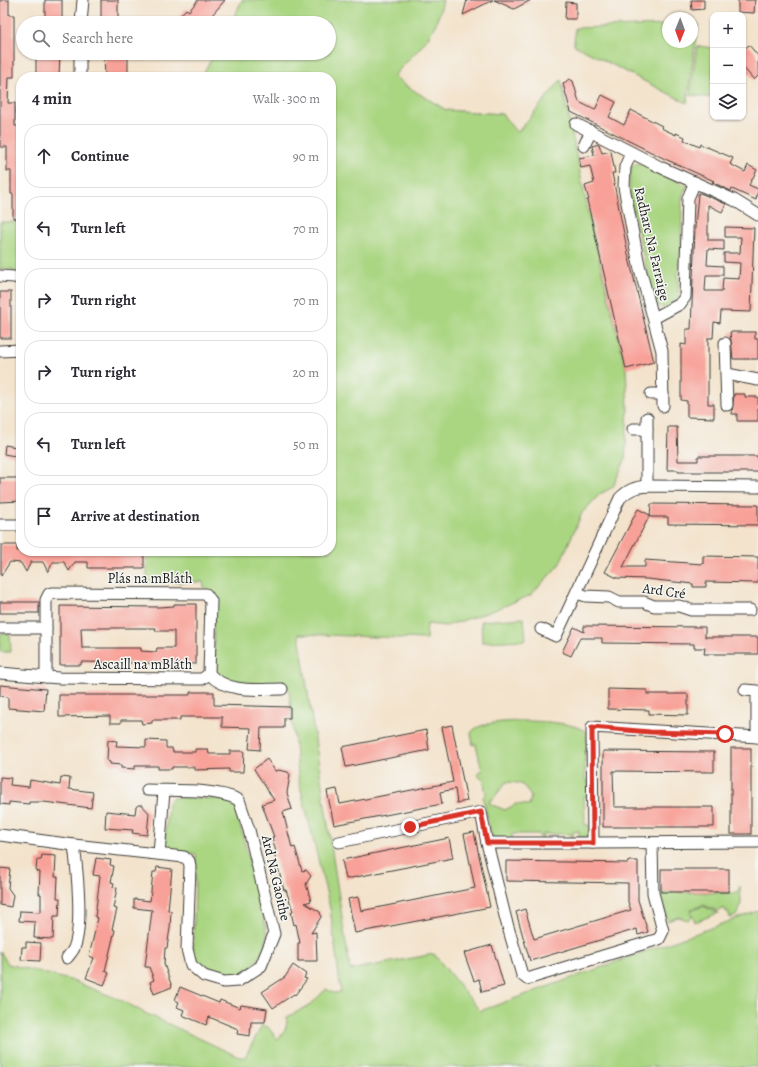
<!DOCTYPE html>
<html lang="en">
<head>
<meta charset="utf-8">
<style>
  body { margin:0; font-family:Alegreya,serif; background:#f2f2f3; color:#2b2b33 }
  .controls { position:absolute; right:12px; top:12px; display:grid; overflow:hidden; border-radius:8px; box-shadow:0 1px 3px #0004 }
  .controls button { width:36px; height:36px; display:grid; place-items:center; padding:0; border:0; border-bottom:1px solid #e1e1e2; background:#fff; color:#2b2b33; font:20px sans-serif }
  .compass { position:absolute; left:662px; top:12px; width:36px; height:36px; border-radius:50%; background:#fff; box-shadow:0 1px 3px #0004; rotate:181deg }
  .stop { position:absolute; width:12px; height:12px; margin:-9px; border:3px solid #d93025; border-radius:50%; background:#fff }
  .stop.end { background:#d93025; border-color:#fff; box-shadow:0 1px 4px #0008 }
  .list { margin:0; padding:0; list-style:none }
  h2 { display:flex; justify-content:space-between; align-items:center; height:52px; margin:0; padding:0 16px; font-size:17px }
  h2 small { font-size:13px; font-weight:400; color:#7c7c81 }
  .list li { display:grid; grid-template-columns:26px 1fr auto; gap:12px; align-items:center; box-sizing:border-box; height:64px; margin:0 8px 8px; padding:0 8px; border:1px solid #e1e1e2; border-radius:16px }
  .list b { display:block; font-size:15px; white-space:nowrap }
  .list em { font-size:13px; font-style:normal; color:#7c7c81 }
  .icon { flex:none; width:22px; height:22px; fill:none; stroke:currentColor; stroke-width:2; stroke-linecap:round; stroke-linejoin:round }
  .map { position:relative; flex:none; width:758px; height:1067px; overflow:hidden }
  .search { position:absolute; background:#fff; box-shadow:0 1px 3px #0004; left:16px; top:16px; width:320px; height:44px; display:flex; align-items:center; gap:10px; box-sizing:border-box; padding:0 14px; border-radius:22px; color:#7c7c81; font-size:15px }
  .panel { position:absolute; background:#fff; box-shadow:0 1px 3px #0004; left:16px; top:72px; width:320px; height:484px; border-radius:16px }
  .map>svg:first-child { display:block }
</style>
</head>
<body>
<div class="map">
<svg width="758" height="1067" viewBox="0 0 758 1067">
  <rect width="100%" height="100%" fill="#f6f6f2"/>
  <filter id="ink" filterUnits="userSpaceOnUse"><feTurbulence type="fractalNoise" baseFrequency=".025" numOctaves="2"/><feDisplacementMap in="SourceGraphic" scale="8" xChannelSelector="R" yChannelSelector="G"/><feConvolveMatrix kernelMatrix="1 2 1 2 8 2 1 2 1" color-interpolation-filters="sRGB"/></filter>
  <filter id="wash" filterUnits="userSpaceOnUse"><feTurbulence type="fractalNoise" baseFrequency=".012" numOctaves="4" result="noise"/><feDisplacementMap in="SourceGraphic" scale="16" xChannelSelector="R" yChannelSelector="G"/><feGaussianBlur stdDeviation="0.9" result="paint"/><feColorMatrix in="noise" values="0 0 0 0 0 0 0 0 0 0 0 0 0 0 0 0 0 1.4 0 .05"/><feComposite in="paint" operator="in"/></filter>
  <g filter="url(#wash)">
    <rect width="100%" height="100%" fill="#f3e3cc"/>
    <!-- green -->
    <g fill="#aad682" stroke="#63794f" fill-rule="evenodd">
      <path d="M242 0H443C433 43 420 45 394 76L405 85 446 110 502 114 517 133 561 80 591 226 626 369 628 408 625 460 613 487 600 494 582 513 559 565 531 595 492 611 446 626 427 624 426 639 299 634 350 970 434 954 480 1011 758 911V1067H0V951L8 964 70 980 121 1000 143 1012 239 1057H245L262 1025 268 1027 277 1039C285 1034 287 1027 287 1017L310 1005 326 989 334 993 341 992 330 908 299 782 289 691 285 685 233 683 216 673 215 667 212 593 207 588 204 587 203 582H147V551H331V77H201L215 53H329V23H231Z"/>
      <path d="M692 24H698L687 103 574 45 575 28 668 25V42H692Z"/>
      <path d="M697 46 713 48V98L690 95Z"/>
      <path d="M639 163 688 186 684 191 682 198 681 251 678 273 679 298 664 309 654 302 629 193 630 170 633 165Z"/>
      <path d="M0 222H21V275L13 272V269H0Z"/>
      <path d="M524 618 526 640 482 642 481 621Z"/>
      <path d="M0 634H10L11 652H0Z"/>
      <path d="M522 721C537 721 575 722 586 732L588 750H585V780H588V796H584L585 825H589V834L586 837 579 838V831L573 832V838H571V834H543V838H540L539 834H512V840L492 838 491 835 483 797 486 794 483 777H479L478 772 482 771 476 744 473 745 471 733C478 721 510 722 522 721ZM506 782C522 783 523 783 531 797L529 805 516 804 505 810 490 804V800L493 799Z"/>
      <path d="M176 797 229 800 234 802 235 805 267 932C267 945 259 962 248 969 229 983 198 976 193 953L196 854 170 850 166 847 165 841 168 803 171 799Z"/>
      <path d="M740 886 741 903 738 915 730 918 728 911 726 912 724 908 718 911 703 905 692 909 691 911 703 906 718 913 695 922 691 912 692 917 688 920 678 917 668 921 660 895V892L737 893Z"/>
    </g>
    <g id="blocks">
      <!-- building -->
      <g fill="#f8a198" fill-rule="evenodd">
        <path d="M0 0H9V15H14V77H9L8 103H15V126H21V219L13 218V194H11V171H7V147H0Z"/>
        <rect x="45" y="0" width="17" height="20"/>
        <rect x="101" y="0" width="17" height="19"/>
        <path d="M198 0H225L207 21 202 17 197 23H183L178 18 186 9 189 11Z"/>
        <path d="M467 0H493L463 15Z"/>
        <path d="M494 0H531L514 9Z"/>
        <path d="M691 0H704V9L692 10Z"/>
        <path d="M738 0H755L754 13 738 12Z"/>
        <path d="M566 2 576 3V19H565Z"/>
        <path d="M749 45 758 56V76L754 80 743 67V50Z"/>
        <path d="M36 53H60L59 77H36Z"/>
        <path d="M104 53H128V77H105Z"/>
        <path d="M569 79 573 81 579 102 595 110 602 95 616 102 609 117 624 125 631 110 662 126 661 128 676 135V133L685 137 684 140 699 147 700 144 733 158 730 164 745 172 748 165 757 170 749 185 758 189 756 200 732 189 731 191 712 182 714 181 665 159 571 112 563 84Z"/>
        <path d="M599 144 602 153 611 151 615 173H612L628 254 654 362 626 369 587 200H589L585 186 594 183 590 166 581 168 579 158 594 155 592 146Z"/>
        <path d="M700 193 726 204 722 212 708 205V240H724V250L708 249 707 265 723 266V275H706L705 291H722L723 278 739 279 740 263 724 262V253H740L741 237H725V227L754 228 751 312 721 311 720 323 714 322 713 338H708V404H714V418L687 417V401L681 400V344L686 345V329H691L695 227 698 194Z"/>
        <rect x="0" y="292" width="11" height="46"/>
        <path d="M730 332H755V339H758V359H733Z"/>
        <path d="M734 394H745V397H758V421H737V414H732Z"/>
        <path d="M668 427H677L678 461H698V456H758V472H678V470H667Z"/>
        <path d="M5 445 16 447 15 456 4 454Z"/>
        <path d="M0 478H21V501L0 502Z"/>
        <path d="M651 504 758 505V525L668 524V517H650Z"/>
        <path d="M638 509 650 515 623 567H645V560L703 564V556L758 557V583L706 582V587H693V584L647 579 617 578 605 572Z"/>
        <path d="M1 545H17V551H144V568H88V562H75L69 571 64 562H53L48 572 43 562H31L26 572 21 563 10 562 1 576Z"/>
        <rect x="0" y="602" width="39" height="11"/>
        <path d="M174 604H196V664L81 662V665H60V606L159 607 174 606ZM81 628H156L155 631H174V648H157L156 652 141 651V648H82Z"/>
        <path d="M584 626 705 627V637H758V654H704L705 648H694V644L602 643V638H580L571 656 562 652 574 627 584 632Z"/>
        <path d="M0 685 46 689 44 711 8 708V697L0 696Z"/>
        <path d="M608 689 647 690V694H688V715L649 714V710L608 709Z"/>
        <path d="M190 692H214V705L290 707V718H284V728H261L260 750 249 749 251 728 222 727V717H180V720H152V723L142 724 141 720H121V723H110V716L59 717V695H190Z"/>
        <path d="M452 725 467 801 457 803 455 789 440 792 442 804 334 825 327 791 337 789 340 804 453 782 442 727Z"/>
        <path d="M426 730 429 750 346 767 342 747Z"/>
        <path d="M108 740 117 741 116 746 146 747V740L166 741V748H172L173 752H195V749H208L209 754H230V751H244L243 772H229V769L194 770V767H172V769H158V766H135V769L121 768V765L110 764V762L107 761Z"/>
        <rect x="731" y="748" width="20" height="86"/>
        <path d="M603 751 714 752V772L613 771 614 807H714V827H603Z"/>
        <path d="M267 759 276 772 278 770 288 772 290 775 287 793 292 809 283 812 292 848 295 847 302 871 306 870 311 876 306 884 311 901 305 903 320 912 321 917 311 933 316 932 317 961H298V943H300L296 924 294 925 291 912 293 911 286 890H284L274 853 276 852 272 837H274L262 804 274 800 254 769Z"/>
        <path d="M0 777 11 778 10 785 29 787 30 780 60 785 61 777 70 778 69 789 93 792 91 808 44 802H29V804L9 802V805L0 804Z"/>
        <path d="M138 805H142L149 813 147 835 132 833 133 830 105 828 106 811 135 814 136 807Z"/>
        <path d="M474 832 490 907 355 933 348 899 358 897 361 911 475 888 464 834Z"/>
        <path d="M449 838 453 858 346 879 342 860Z"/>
        <path d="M42 855 56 856 55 877H58L57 898H60L59 916H54L53 939 34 938 35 922 19 921 20 911 41 912V894H39L40 872 36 871 37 860H41Z"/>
        <path d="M96 858 111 860 110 865 114 866 111 882 114 883 113 887 117 888 113 908 117 909 112 929 115 930 105 971 109 973 104 985 86 978 94 958 89 956 98 918 95 917 100 876 93 875Z"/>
        <path d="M506 861 628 863V861H638V900L648 932 638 935 637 929 530 961 516 912 525 909 534 939 631 910 628 902V883L506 881Z"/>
        <path d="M157 867 172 869 168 910 171 911 170 928 167 948H165L164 964 172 987 154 994 150 982 154 980 149 967H145L152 910 134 908V899L150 901 153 872H156Z"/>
        <path d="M0 868 10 869 8 888 13 895 11 907 0 905Z"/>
        <rect x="661" y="869" width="68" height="23"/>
        <path d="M26 942 41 943 40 961 21 960 22 947H26Z"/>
        <path d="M492 945 504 986 482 992 479 979 474 981 464 953Z"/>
        <path d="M293 965 306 974 304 978 307 979 295 995 294 994 273 1008 262 992 285 977Z"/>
        <path d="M180 987 219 1003 220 1000 240 1008 241 1005 267 1009 265 1022H251L250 1036 237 1034 238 1029 209 1017 206 1025 182 1015 184 1010 177 1007 179 1002 175 1000Z"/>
      </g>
    </g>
  </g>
  <g filter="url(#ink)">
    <use href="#blocks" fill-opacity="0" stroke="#3c3a36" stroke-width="1"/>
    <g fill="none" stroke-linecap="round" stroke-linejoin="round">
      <defs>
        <g id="minor">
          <path d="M81 23 83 0"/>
          <path d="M80 53V77"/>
          <path d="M576 124 660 167 734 200 758 215"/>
          <path d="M584 146 591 131"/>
          <path d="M631 153 625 167 624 187 639 265 662 351 663 406"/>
          <path d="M0 276 14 277 21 279"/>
          <path d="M654 318 680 304 685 297 688 198 695 182"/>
          <path d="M725 343 727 405"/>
          <path d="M0 351 21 350"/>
          <path d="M727 374 758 380"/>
          <path d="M651 394H663"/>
          <path d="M633 429H647"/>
          <path d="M647 486V418"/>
          <path d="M0 525H21"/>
          <path d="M577 593 586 596 609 597 619 602H644L654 606H679L691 610H750"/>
          <path d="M0 628H46"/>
          <path d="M541 629 556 636 620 498C628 490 635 487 647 486L758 487"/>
          <path d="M0 673 59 678 194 679H202L209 674"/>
          <path d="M209 674C229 694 257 689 282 689"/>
          <path d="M46 677V600L49 594 52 593 206 594 211 601 209 674"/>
          <path d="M745 690 757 691V737"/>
          <path d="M758 737 592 727 593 843 758 842"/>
          <path d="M0 835 74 845 184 857 189 861 190 866 187 949 191 965 204 976 224 982 238 981 261 966 274 934 249 830 239 800C216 788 174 791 147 790"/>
          <path d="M339 842 481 812 487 843"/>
          <path d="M593 843H487L506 920 522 975 527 979 659 939 663 931 653 893 652 843"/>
          <path d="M159 854 164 791"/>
          <path d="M67 958C69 955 73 951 74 948 83 927 77 869 74 845"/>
        </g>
      </defs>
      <!-- minor casing -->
      <use href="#minor" stroke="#3c3a36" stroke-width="13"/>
      <!-- minor -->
      <use href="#minor" stroke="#fff" stroke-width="11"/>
    </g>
  </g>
  <g fill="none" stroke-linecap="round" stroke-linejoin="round" filter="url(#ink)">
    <!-- route -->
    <path stroke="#d93025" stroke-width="5" d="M410 827 481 812 487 843H593L592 727 650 732 725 734"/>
  </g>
  <g text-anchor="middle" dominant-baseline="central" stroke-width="3" stroke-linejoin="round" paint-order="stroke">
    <!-- street labels -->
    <g font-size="14" fill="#1c1c1c" stroke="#f6f6f2">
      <text transform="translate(652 244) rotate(77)">Radharc Na Farraige</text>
      <text x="150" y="578">Plás na mBláth</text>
      <text transform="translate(664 591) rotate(8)">Ard Cré</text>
      <text x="143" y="664">Ascaill na mBláth</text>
      <text transform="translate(276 878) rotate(77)">Ard Na Gaoithe</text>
    </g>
  </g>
</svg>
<div class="controls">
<button>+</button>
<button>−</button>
<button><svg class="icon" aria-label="layers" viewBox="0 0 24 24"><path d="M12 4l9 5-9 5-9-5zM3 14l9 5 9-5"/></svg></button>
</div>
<svg class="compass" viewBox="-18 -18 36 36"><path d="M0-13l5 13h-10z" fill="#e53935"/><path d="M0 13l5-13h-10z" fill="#7c7c81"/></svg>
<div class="stop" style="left:725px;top:734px"></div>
<div class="stop end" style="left:410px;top:827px"></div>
<div class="search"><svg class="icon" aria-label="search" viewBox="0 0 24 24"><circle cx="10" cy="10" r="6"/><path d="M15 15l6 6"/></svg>Search here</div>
<section class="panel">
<h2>4 min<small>Walk · 300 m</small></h2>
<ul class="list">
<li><svg class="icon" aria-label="ahead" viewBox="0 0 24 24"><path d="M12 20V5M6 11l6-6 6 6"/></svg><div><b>Continue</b></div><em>90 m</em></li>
<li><svg class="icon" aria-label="left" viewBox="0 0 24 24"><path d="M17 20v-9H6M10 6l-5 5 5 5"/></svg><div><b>Turn left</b></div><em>70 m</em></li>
<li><svg class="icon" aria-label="right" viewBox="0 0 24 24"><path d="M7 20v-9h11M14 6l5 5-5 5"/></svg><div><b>Turn right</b></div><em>70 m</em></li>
<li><svg class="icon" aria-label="right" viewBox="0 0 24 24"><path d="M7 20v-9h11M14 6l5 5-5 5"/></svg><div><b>Turn right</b></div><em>20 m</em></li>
<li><svg class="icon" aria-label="left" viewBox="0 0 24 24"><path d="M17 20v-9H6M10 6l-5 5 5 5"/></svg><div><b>Turn left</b></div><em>50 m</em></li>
<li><svg class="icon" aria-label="arrive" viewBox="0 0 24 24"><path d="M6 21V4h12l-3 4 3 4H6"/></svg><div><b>Arrive at destination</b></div></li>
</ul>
</section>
</div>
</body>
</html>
